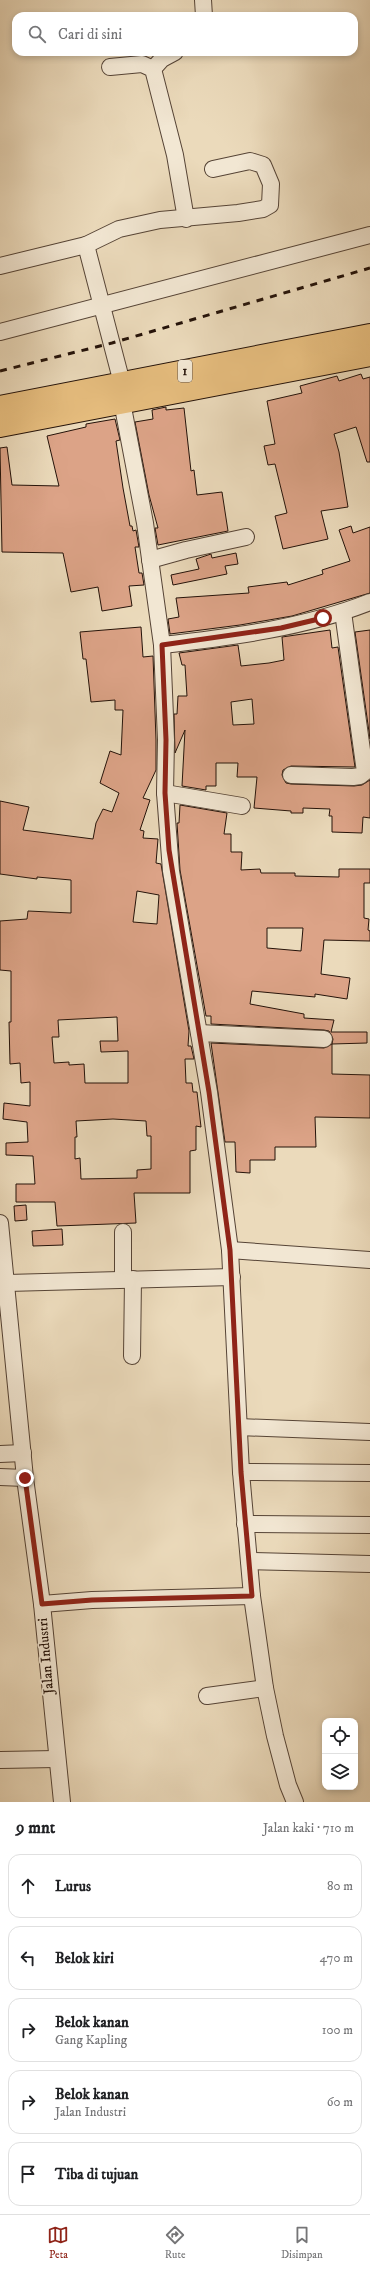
<!DOCTYPE html>
<html lang="id">
<head>
<meta charset="utf-8">
<style>
  body { margin:0; font-family:"IM FELL DW Pica",serif; background:#f2f2f2; color:#202124 }
  .controls { position:absolute; right:12px; bottom:12px; display:grid; overflow:hidden; border-radius:8px; box-shadow:0 2px 6px #0003 }
  .controls button { width:36px; height:36px; display:grid; place-items:center; padding:0; border:0; border-bottom:1px solid #e0e0e0; background:#fff; color:#202124; font:20px sans-serif }
  .stop { position:absolute; width:12px; height:12px; margin:-9px; border:3px solid #8f2418; border-radius:50%; background:#fff }
  .stop.end { background:#8f2418; border-color:#fff; box-shadow:0 1px 4px #0008 }
  .list { margin:0; padding:0; list-style:none }
  h2 { display:flex; justify-content:space-between; align-items:center; height:52px; margin:0; padding:0 16px; font-size:17px }
  h2 small { font-size:13px; font-weight:400; color:#757577 }
  .list li { display:grid; grid-template-columns:26px 1fr auto; gap:12px; align-items:center; box-sizing:border-box; height:64px; margin:0 8px 8px; padding:0 8px; border:1px solid #e0e0e0; border-radius:12px }
  .list b { display:block; font-size:15px; white-space:nowrap }
  .list p { margin:0; font-size:13px; white-space:nowrap; color:#757577 }
  .list em { font-size:13px; font-style:normal; color:#757577 }
  .icon { flex:none; width:22px; height:22px; fill:none; stroke:currentColor; stroke-width:2; stroke-linecap:round; stroke-linejoin:round }
  .map { position:relative; flex:none; width:370px; height:1802px; overflow:hidden }
  .search { position:absolute; background:#fff; box-shadow:0 2px 6px #0003; left:12px; right:12px; top:12px; height:44px; display:flex; align-items:center; gap:10px; box-sizing:border-box; padding:0 14px; border-radius:12px; color:#757577; font-size:15px }
  .sheet { height:412px; background:#fff }
  nav { display:flex; justify-content:space-around; align-items:center; box-sizing:border-box; height:56px; border-top:1px solid #e0e0e0; background:#fff; font-size:11px; color:#757577 }
  nav a { display:grid; justify-items:center; gap:2px }
  nav .on { color:#8f2418 }
  .map>svg:first-child { display:block }
</style>
</head>
<body>
<div class="map">
<svg width="370" height="1802" viewBox="0 0 370 1802">
  <rect width="100%" height="100%" fill="#ebdabb"/>
  <filter id="stains"><feTurbulence type="fractalNoise" baseFrequency=".005" numOctaves="4"/><feColorMatrix values="0 0 0 0 .2 0 0 0 0 .09 0 0 0 0 .02 0 0 0 .5 -.17"/></filter>
  <radialGradient id="worn" r=".72"><stop offset=".6" stop-color="#630" stop-opacity="0"/><stop offset="1" stop-color="#630" stop-opacity=".3"/></radialGradient>
  <!-- building -->
  <g fill="#dca387" stroke="#241209" fill-rule="evenodd">
    <path d="M361 374 363 379 370 377V462H367L356 427 334 434 339 452 348 507 321 511 328 539 283 549 275 516 287 513 275 464 268 465 264 446 275 444 267 401 302 393 300 386 337 376 339 381Z"/>
    <path d="M166 407V410L184 408 191 471 194 470 197 495 222 492 228 531 158 545 155 528H158L149 495 135 422 153 419 152 410Z"/>
    <path d="M115 419 120 440 116 441 123 488 130 526H132L133 531 136 530 139 547H135L139 573H142L144 585 129 586 132 606 102 611 98 587 71 592 63 553 2 552 0 448 7 447 12 485 59 486 47 436 86 427V424Z"/>
    <path d="M351 526 353 533 370 527V593L292 616 240 625 170 634 168 619 179 617 176 598 249 593 248 587 287 582 288 585 323 574 322 570 350 561 339 530Z"/>
    <path d="M236 553 238 564 225 566 227 574 173 585 171 575 199 569 196 559 211 554 212 558Z"/>
    <path d="M141 627 143 657 153 656 156 740V770L143 798 150 800 140 830 144 831 143 838 158 839 156 863 161 864 189 1031 188 1046H191L194 1059H185L186 1083H192L193 1092H197L201 1127 196 1126V1150L190 1151V1193H134L136 1223 57 1226 55 1202H16V1184H35L33 1156 6 1155V1143L28 1142 27 1122 3 1119 4 1103 30 1106V1082L21 1083 20 1063 10 1064 9 1022H11V971L0 970V921L27 919 28 911 71 913V880L37 877V879L0 874V801L29 807 23 830 93 839 96 823 103 809 112 812 119 793 100 783 110 751 121 755 123 710H115V700L91 702 86 659H83L80 632ZM137 891 159 895 157 924 133 922ZM117 1017 118 1041H100L101 1052 128 1051V1083H85L84 1064 69 1065V1062L54 1063 52 1037H59L58 1020ZM113 1119 146 1121 147 1136H151V1169L137 1170V1178L81 1179 80 1158 75 1159V1137H77L76 1121Z"/>
    <path d="M330 630 332 648 338 647 355 767 291 766 283 770 282 775 286 783 291 784 354 786 362 785 370 780V818L363 817 362 833 332 832V816H329L330 809 303 808V813H291V811L254 808 257 777H237L238 763H216V786H206V790L182 786 185 730 175 753 174 714H177L178 696H187L185 665H182L179 653 238 645 241 666 269 663 284 660 282 637ZM252 699 254 724 233 725 231 702Z"/>
    <path d="M370 630V739L355 632Z"/>
    <path d="M180 805 227 813 224 834H231V852H242L241 870 260 869 261 873H295V876L339 877V869H370V883H364V918L369 919 368 930 370 931V941L324 940 321 974 350 978 347 999 315 994V997L252 991 250 1004 304 1014V1018L334 1020 331 1032H367V1043L332 1044V1074L370 1075V1118L315 1117 316 1147H275V1160H250V1173L236 1172 235 1142H225L211 1043 324 1048 332 1044 333 1039 329 1031 324 1030 211 1024V1016H206L180 870 177 823H179ZM267 928H303L301 951 267 948Z"/>
    <path d="M26 1205 27 1220 15 1221 14 1206Z"/>
    <path d="M62 1229 63 1245 33 1246 32 1231Z"/>
  </g>
  <g fill="none" stroke-linecap="round" stroke-linejoin="round">
    <defs>
      <g id="minor">
        <path d="M203 0 204 16"/>
        <path d="M110 67 142 64 153 69 175 155 186 219"/>
        <path d="M153 69 162 59 175 52"/>
        <path d="M86 245 119 229 160 220 238 213 263 209 270 205 271 184 263 165 250 161 213 169"/>
        <path d="M0 266 86 245 122 383"/>
        <path d="M0 332 370 235"/>
        <path d="M122 402 145 523 162 645 166 740 165 793 171 871 209 1092 230 1250 241 1472 252 1596 265 1688 275 1736 288 1785 295 1802"/>
        <path d="M150 560 186 550 246 537"/>
        <path d="M162 645C232 637 304 628 370 602"/>
        <path d="M291 775 353 777 360 776 365 772 343 612"/>
        <path d="M165 793 242 806"/>
        <path d="M199 1033 324 1039"/>
        <path d="M0 1223 25 1478 42 1604 62 1802"/>
        <path d="M123 1232V1279"/>
        <path d="M230 1250 370 1260"/>
        <path d="M7 1283 232 1277"/>
        <path d="M132 1356 133 1279"/>
        <path d="M239 1427 370 1432"/>
        <path d="M0 1454 23 1453"/>
        <path d="M241 1472 370 1473"/>
        <path d="M0 1477 25 1478"/>
        <path d="M245 1524 370 1525"/>
        <path d="M249 1561 370 1564"/>
        <path d="M42 1604 92 1600 252 1596"/>
        <path d="M207 1696 265 1688"/>
        <path d="M0 1760 56 1759"/>
      </g>
      <g id="highway">
        <path d="M0 407 370 335"/>
        <path d="M0 426 370 355"/>
      </g>
    </defs>
    <!-- minor casing -->
    <use href="#minor" stroke="#564436" stroke-width="18"/>
    <!-- highway casing -->
    <use href="#highway" stroke="#241209" stroke-width="24"/>
    <!-- minor -->
    <use href="#minor" stroke="#f2e7d3" stroke-width="16"/>
    <!-- highway -->
    <use href="#highway" stroke="#e6bd7e" stroke-width="22"/>
    <!-- rail -->
    <path stroke="#241209" stroke-width="3" stroke-dasharray="7 7" stroke-linecap="butt" d="M0 371 112 343 370 268"/>
  </g>
  <g fill="none" stroke-linecap="round" stroke-linejoin="round">
    <!-- route -->
    <path stroke="#8f2418" stroke-width="5" d="M25 1478 42 1604 92 1600 252 1596 241 1472 230 1250 209 1092 169 850 165 793 166 740 162 645 281 628 323 618"/>
  </g>
  <g text-anchor="middle" dominant-baseline="central" stroke-width="3.5" stroke-linejoin="round" paint-order="stroke">
    <!-- shield labels -->
    <rect fill="#f2e7d3" stroke="#625246" stroke-width="1" x="178" y="360" width="14" height="22" rx="3"/>
    <g font-size="13" font-weight="bold" fill="#241209">
      <text x="185" y="371">1</text>
    </g>
    <!-- street labels -->
    <g font-size="14" fill="#241209" stroke="#f2e7d3">
      <text transform="translate(46 1656) rotate(-95)">Jalan Industri</text>
    </g>
  </g>
  <rect width="100%" height="100%" filter="url(#stains)"/>
  <rect width="100%" height="100%" fill="url(#worn)"/>
</svg>
<div class="controls">
<button><svg class="icon" aria-label="locate" viewBox="0 0 24 24"><circle cx="12" cy="12" r="6"/><path d="M12 2v4M12 18v4M2 12h4M18 12h4"/></svg></button>
<button><svg class="icon" aria-label="layers" viewBox="0 0 24 24"><path d="M12 4l9 5-9 5-9-5zM3 14l9 5 9-5"/></svg></button>
</div>
<div class="stop" style="left:323px;top:618px"></div>
<div class="stop end" style="left:25px;top:1478px"></div>
<div class="search"><svg class="icon" aria-label="search" viewBox="0 0 24 24"><circle cx="10" cy="10" r="6"/><path d="M15 15l6 6"/></svg>Cari di sini</div>
</div>
<section class="sheet">
<h2>9 mnt<small>Jalan kaki · 710 m</small></h2>
<ul class="list">
<li><svg class="icon" aria-label="ahead" viewBox="0 0 24 24"><path d="M12 20V5M6 11l6-6 6 6"/></svg><div><b>Lurus</b></div><em>80 m</em></li>
<li><svg class="icon" aria-label="left" viewBox="0 0 24 24"><path d="M17 20v-9H6M10 6l-5 5 5 5"/></svg><div><b>Belok kiri</b></div><em>470 m</em></li>
<li><svg class="icon" aria-label="right" viewBox="0 0 24 24"><path d="M7 20v-9h11M14 6l5 5-5 5"/></svg><div><b>Belok kanan</b><p>Gang Kapling</p></div><em>100 m</em></li>
<li><svg class="icon" aria-label="right" viewBox="0 0 24 24"><path d="M7 20v-9h11M14 6l5 5-5 5"/></svg><div><b>Belok kanan</b><p>Jalan Industri</p></div><em>60 m</em></li>
<li><svg class="icon" aria-label="arrive" viewBox="0 0 24 24"><path d="M6 21V4h12l-3 4 3 4H6"/></svg><div><b>Tiba di tujuan</b></div></li>
</ul>
</section>
<nav>
<a class="on"><svg class="icon" aria-label="map" viewBox="0 0 24 24"><path d="M3 6l6-2 6 2 6-2v14l-6 2-6-2-6 2zM9 4v14M15 6v14"/></svg>Peta</a>
<a><svg class="icon" aria-label="directions" viewBox="0 0 24 24"><path d="M12 3l9 9-9 9-9-9zM9 14v-3h6M13 9l2 2-2 2"/></svg>Rute</a>
<a><svg class="icon" aria-label="saved" viewBox="0 0 24 24"><path d="M7 4h10v16l-5-4-5 4z"/></svg>Disimpan</a>
</nav>
</body>
</html>
